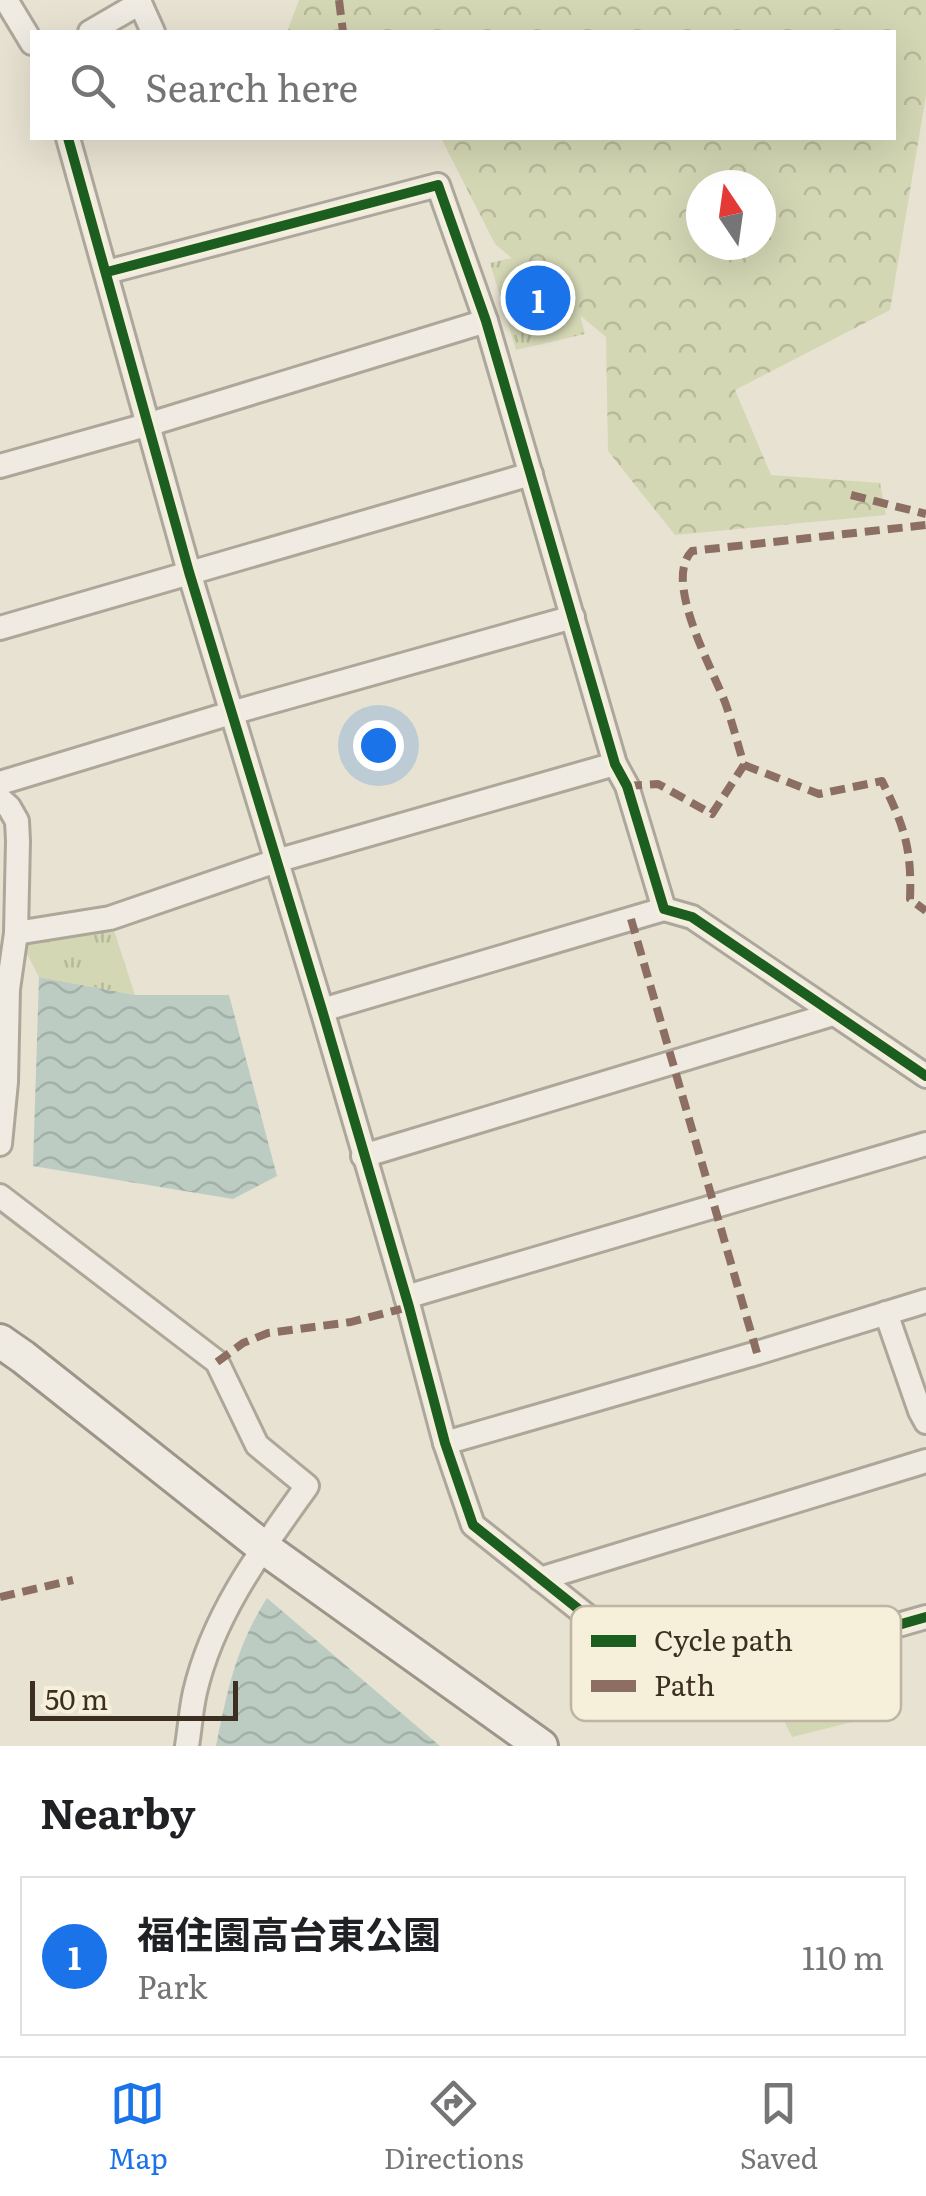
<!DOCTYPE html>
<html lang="en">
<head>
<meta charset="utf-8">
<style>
  body { margin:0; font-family:Literata,"Noto Sans JP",serif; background:#f2f2f2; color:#202124 }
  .compass { position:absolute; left:686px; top:170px; width:90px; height:90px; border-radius:50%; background:#fff; box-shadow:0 10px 40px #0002; rotate:347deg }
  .scale { position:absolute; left:30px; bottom:25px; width:208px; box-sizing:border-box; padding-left:10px; border:5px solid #3c2f21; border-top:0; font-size:28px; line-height:35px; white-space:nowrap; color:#3c2f21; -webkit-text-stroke:8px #f6efd9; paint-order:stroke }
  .you { position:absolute; left:378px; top:745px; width:35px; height:35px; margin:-25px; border:8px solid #fff; border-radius:50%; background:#1a73e8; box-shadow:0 0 0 15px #1a73e833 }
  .badge { display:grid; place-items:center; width:65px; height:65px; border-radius:50%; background:#1a73e8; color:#fff; font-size:32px; font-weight:700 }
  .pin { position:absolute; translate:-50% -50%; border:5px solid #fff; box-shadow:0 2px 10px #0006 }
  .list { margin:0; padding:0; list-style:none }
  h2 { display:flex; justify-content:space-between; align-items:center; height:130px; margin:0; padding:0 40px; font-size:42px }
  h2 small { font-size:32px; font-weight:400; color:#757577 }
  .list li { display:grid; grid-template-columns:65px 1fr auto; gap:30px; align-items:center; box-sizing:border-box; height:160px; margin:0 20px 20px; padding:0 20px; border:2px solid #e0e0e0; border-radius:0px }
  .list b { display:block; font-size:38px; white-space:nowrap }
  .list p { margin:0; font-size:32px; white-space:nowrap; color:#757577 }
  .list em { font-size:32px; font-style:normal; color:#757577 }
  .icon { flex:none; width:55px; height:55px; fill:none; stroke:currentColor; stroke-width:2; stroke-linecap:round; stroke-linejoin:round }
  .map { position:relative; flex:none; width:926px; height:1746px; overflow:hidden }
  .search { position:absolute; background:#fff; box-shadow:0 10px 40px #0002; left:30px; right:30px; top:30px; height:110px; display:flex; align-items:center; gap:25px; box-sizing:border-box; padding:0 35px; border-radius:0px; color:#757577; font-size:38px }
  .sheet { height:310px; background:#fff }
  nav { display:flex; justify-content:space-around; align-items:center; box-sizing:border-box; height:140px; border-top:2px solid #e0e0e0; background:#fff; font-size:28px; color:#757577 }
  nav a { display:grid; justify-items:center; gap:5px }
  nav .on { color:#1a73e8 }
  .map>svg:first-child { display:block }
</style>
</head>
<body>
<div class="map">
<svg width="926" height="1746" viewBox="0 0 926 1746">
  <defs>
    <pattern id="grass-tufts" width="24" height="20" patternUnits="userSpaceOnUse" patternTransform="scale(2.5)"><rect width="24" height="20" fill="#d4d7b4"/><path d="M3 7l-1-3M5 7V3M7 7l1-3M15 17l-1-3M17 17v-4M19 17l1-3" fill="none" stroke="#b7b99a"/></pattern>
    <pattern id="forest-crowns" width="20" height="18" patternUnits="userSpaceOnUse" patternTransform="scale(2.5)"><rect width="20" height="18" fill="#d4d7b4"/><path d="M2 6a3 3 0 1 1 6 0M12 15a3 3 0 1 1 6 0" fill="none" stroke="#b7b99a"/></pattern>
    <pattern id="water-waves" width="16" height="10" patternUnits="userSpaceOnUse" patternTransform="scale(2.5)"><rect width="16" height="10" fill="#bcccc3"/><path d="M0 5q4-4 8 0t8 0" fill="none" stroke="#a2b0a7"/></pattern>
  </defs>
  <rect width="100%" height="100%" fill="#e7e2d1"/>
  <!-- grass -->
  <g fill="url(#grass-tufts)">
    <path d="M563 247 585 334 516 350 490 263Z"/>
    <path d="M110 918 135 995 39 977 16 933Z"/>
    <path d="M855 1636 864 1719 792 1737 759 1669Z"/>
  </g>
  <!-- forest -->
  <path fill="url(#forest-crowns)" fill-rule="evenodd" d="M299 0H926V95L890 310 735 390 771 475 880 483 886 515 675 535 608 451 606 337 495 244 441 138H894V32H287ZM701 185H761V245H701Z"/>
  <!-- water -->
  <g fill="url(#water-waves)">
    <path d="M39 977 135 995H229L277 1176 233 1199 33 1166Z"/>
    <path d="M267 1598 440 1746H216C227 1691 236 1647 267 1598Z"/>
  </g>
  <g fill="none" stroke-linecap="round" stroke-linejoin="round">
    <defs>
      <g id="street">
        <path d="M6 0 32 43"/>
        <path d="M90 32 140 3 153 32"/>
        <path d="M68 138 189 572 322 1010 409 1307 445 1443 473 1525 680 1690C763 1668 843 1640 926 1617"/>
        <path d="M107 272 438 185 486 321 615 764 627 786 664 909 692 917 926 1076"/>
        <path d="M0 466 150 424 486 321"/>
        <path d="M0 628 531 474"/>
        <path d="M0 783 231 713 573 617"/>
        <path d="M0 799 9 807 17 821 18 841 16 933 8 989 6 1082 0 1144"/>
        <path d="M16 933 110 918 276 861 615 764"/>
        <path d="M322 1010 664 909"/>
        <path d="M363 1156 833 1014"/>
        <path d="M0 1196 217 1362 257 1445 307 1486C262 1549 213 1614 195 1692 191 1709 190 1728 187 1746"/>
        <path d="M406 1297 926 1144"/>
        <path d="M886 1313 920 1411 926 1422"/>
        <path d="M445 1443 757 1353 926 1301"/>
        <path d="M540 1579 926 1461"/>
      </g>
      <path id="secondary" d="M0 1341 23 1357 263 1547 541 1746"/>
    </defs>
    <!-- street casing -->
    <use href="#street" stroke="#ada799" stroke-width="28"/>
    <!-- secondary casing -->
    <use href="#secondary" stroke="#9c968a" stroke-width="38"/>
    <!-- street -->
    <use href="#street" stroke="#efebe2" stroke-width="22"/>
    <!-- secondary -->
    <use href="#secondary" stroke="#efebe2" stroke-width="32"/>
    <!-- quiet -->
    <g stroke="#8d6e63" stroke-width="8" stroke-dasharray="15 8" stroke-linecap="butt">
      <path d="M339 0 343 32"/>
      <path d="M851 495 926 514"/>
      <path d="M744 765 819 794 882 781C904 826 912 848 910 899L926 911"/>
      <path d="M627 786 658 784 712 814 744 765C738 745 733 725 726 705 714 671 662 581 692 551L926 525"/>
      <path d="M631 919 757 1353"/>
      <path d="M217 1362 243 1343 268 1333 351 1322 409 1307"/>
      <path d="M0 1597 73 1580"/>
    </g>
    <defs>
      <g id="cycleway">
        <path d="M68 138 189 572 322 1010 409 1307 445 1443 473 1525 680 1690C763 1668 843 1640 926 1617"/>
        <path d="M107 272 438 185 486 321 615 764 627 786 664 909 692 917 926 1076"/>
      </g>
    </defs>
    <!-- cycleway casing -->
    <use href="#cycleway" stroke="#f6efd9" stroke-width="16"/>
    <!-- cycleway -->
    <use href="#cycleway" stroke="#1b5e20" stroke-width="10"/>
  </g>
  <!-- legend -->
  <rect x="571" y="1606" width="330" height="115" rx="15" fill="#f6efd9" stroke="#beb5a2" stroke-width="2.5"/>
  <rect x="591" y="1635" width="45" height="12" fill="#1b5e20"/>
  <rect x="591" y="1680" width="45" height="12" fill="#8d6e63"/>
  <g font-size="28" fill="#3c2f21">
    <text x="654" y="1651">Cycle path</text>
    <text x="654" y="1696">Path</text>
  </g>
</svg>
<svg class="compass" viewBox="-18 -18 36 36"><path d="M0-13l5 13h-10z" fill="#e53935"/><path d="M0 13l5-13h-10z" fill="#757577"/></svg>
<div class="scale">50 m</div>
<div class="you"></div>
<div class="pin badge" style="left:538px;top:298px">1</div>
<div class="search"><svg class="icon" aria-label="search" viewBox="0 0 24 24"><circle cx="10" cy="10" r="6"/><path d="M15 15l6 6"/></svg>Search here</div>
</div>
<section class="sheet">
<h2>Nearby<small></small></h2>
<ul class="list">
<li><span class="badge">1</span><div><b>福住園高台東公園</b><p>Park</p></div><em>110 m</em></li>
</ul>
</section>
<nav>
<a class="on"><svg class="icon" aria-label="map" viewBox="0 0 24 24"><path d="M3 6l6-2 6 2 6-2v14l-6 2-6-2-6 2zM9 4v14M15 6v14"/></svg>Map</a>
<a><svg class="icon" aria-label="directions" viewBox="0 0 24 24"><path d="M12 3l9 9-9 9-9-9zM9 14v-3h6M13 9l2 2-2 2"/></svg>Directions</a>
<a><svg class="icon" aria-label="saved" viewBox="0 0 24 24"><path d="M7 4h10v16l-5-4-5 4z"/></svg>Saved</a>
</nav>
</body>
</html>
